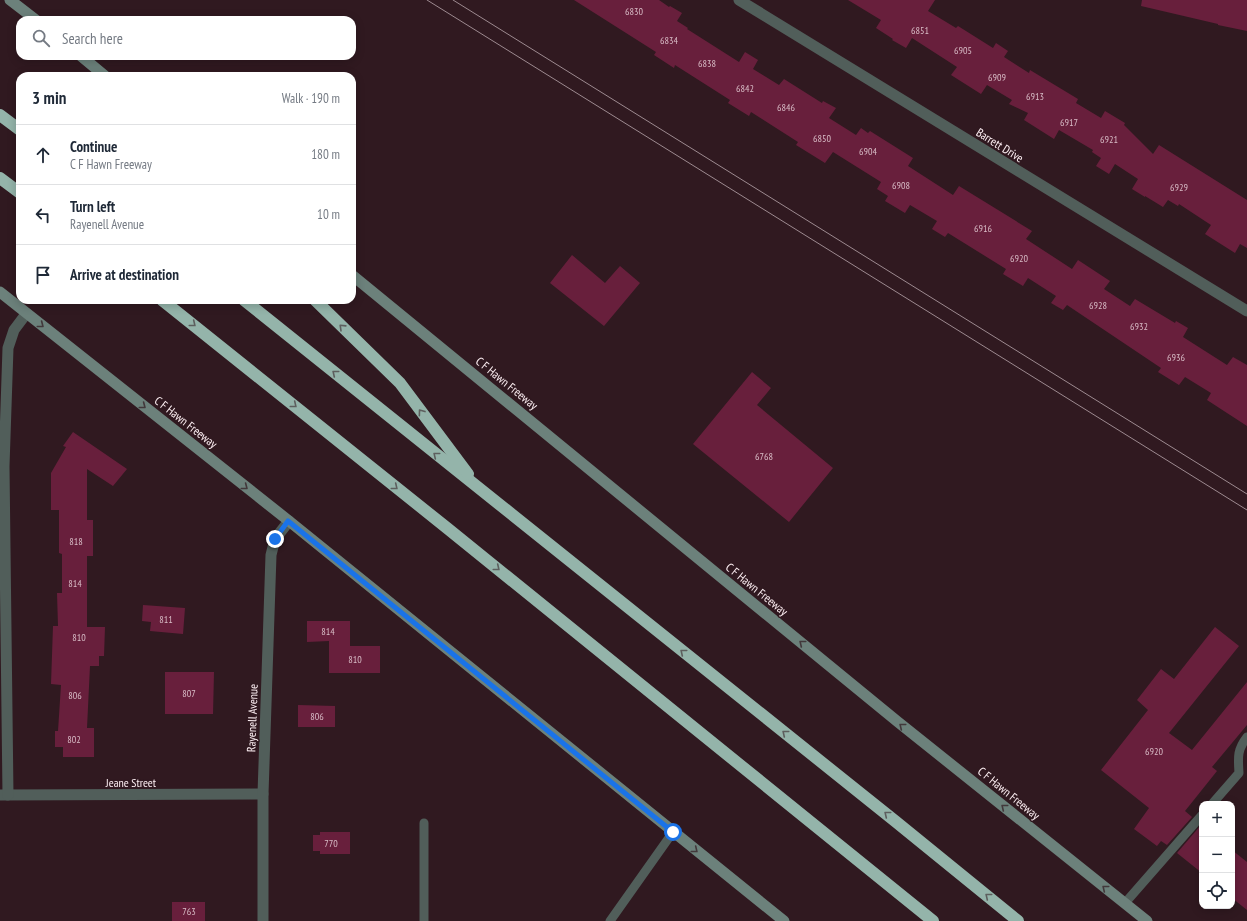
<!DOCTYPE html>
<html lang="en">
<head>
<meta charset="utf-8">
<style>
  body { margin:0; font-family:"PT Sans Narrow",sans-serif; background:#f6f6f7; color:#1f2937 }
  .controls { position:absolute; right:12px; bottom:12px; display:grid; overflow:hidden; border-radius:8px; box-shadow:0 2px 10px #0003 }
  .controls button { width:36px; height:36px; display:grid; place-items:center; padding:0; border:0; border-bottom:1px solid #e0e1e3; background:#fff; color:#1f2937; font:20px sans-serif }
  .stop { position:absolute; width:12px; height:12px; margin:-9px; border:3px solid #1a73e8; border-radius:50%; background:#fff }
  .stop.end { background:#1a73e8; border-color:#fff; box-shadow:0 1px 4px #0008 }
  .list { margin:0; padding:0; list-style:none }
  h2 { display:flex; justify-content:space-between; align-items:center; height:52px; margin:0; padding:0 16px; font-size:17px }
  h2 small { font-size:13px; font-weight:400; color:#747a83 }
  .list li { display:grid; grid-template-columns:26px 1fr auto; gap:12px; align-items:center; box-sizing:border-box; height:60px; padding:0 16px; border-top:1px solid #e0e1e3 }
  .list b { display:block; font-size:15px; white-space:nowrap }
  .list p { margin:0; font-size:13px; white-space:nowrap; color:#747a83 }
  .list em { font-size:13px; font-style:normal; color:#747a83 }
  .icon { flex:none; width:22px; height:22px; fill:none; stroke:currentColor; stroke-width:2; stroke-linecap:round; stroke-linejoin:round }
  .map { position:relative; flex:none; width:1247px; height:921px; overflow:hidden }
  .search { position:absolute; background:#fff; box-shadow:0 2px 10px #0003; left:16px; top:16px; width:340px; height:44px; display:flex; align-items:center; gap:10px; box-sizing:border-box; padding:0 14px; border-radius:12px; color:#747a83; font-size:15px }
  .panel { position:absolute; background:#fff; box-shadow:0 2px 10px #0003; left:16px; top:72px; width:340px; height:232px; border-radius:12px }
  .map>svg:first-child { display:block }
</style>
</head>
<body>
<div class="map">
<svg width="1247" height="921" viewBox="0 0 1247 921">
  <rect width="100%" height="100%" fill="#301920"/>
  <!-- building -->
  <g fill="#681f3c">
    <path d="M574 0H659L669 7 670 6 682 13 677 21 688 28 687 29 739 62 745 52 758 60 753 69 779 85 784 79 822 103 823 101 836 108 829 118 856 135 861 128 868 133 870 131 913 158 908 166 953 195 959 186 1032 231 1026 239 1072 269 1078 260 1110 281 1104 289 1130 306 1135 299 1175 323 1176 321 1188 328 1183 337 1227 365 1233 357 1247 365V426L1207 400 1211 393 1185 377 1179 385 1158 372 1161 368 1067 305 1063 310 1051 303 1056 296 1028 278 1023 286 1003 274 1006 269 948 233 945 237 932 229 937 221 910 205 905 213 885 201 888 196 877 189 881 182 833 152 825 163 796 145 798 142 751 112 749 116 728 103 730 100 675 65 674 68 654 55 656 52Z"/>
    <path d="M848 0H935L928 11 956 28 958 26 993 48 996 43 1008 51 1004 57 1029 73 1030 70 1078 99 1076 103 1101 118 1105 111 1125 123 1124 125 1153 154 1159 145 1247 200V248L1240 244 1235 253 1205 234 1211 225 1179 204 1178 206 1168 200 1163 207 1145 196V197L1132 189 1138 179 1115 164 1109 174 1096 166 1101 158 1092 152 1093 150 1059 130 1054 139 1024 120 1028 113 1009 104 1012 100 987 85 981 94 951 75 957 67 912 38 906 48 892 40 893 39 876 28 881 20Z"/>
    <path d="M1142 0H1247V31L1218 25V24L1141 6Z"/>
    <path d="M572 255 605 283 620 266 640 283 604 326 550 283Z"/>
    <path d="M752 372 771 388 757 405 833 468 789 522 693 444Z"/>
    <path d="M73 432 127 469 113 486 87 469V520H93V556H87V627H105L104 656H99V666H90L87 728H94V757H63V747H55V731H58L61 685 51 684 53 626H58L57 593H62V554L59 553V510H51V473L66 447 63 446Z"/>
    <path d="M143 605 185 608 183 634 150 631 151 622 142 621Z"/>
    <path d="M307 621H350V646H380V673H329V641L307 642Z"/>
    <path d="M1215 627 1239 646 1169 733 1192 750 1247 682V725L1212 767 1217 771 1185 811 1192 817 1167 845 1161 841 1157 846 1134 829 1149 808 1101 770 1148 710 1137 700 1161 669 1174 679Z"/>
    <path d="M165 672H214L213 714H165Z"/>
    <path d="M298 705 335 706V727H298Z"/>
    <path d="M1201 825H1202V873L1177 853Z"/>
    <path d="M320 832H350V854H320V851H313V835H320Z"/>
    <path d="M1232 850 1247 862V910L1232 898Z"/>
    <rect x="172" y="902" width="33" height="19"/>
  </g>
  <g fill="none" stroke-linecap="round" stroke-linejoin="round">
    <!-- service -->
    <g stroke="#515e5a" stroke-width="9">
      <path d="M1212 804 1239 773C1238 757 1237 750 1247 737"/>
      <path d="M424 823V921"/>
      <path d="M1125 903 1202 815"/>
      <path d="M610 921 673 832"/>
    </g>
    <!-- minor -->
    <g stroke="#515e5a" stroke-width="11">
      <path d="M739 0 1247 311"/>
      <path d="M0 795 263 794"/>
      <path d="M8 795 4 466 8 348 14 330 26 314"/>
      <path d="M263 921V794L271 555 275 539 289 521"/>
    </g>
    <!-- secondary -->
    <g stroke="#6c817b" stroke-width="11">
      <path d="M10 0 36 20"/>
      <path d="M81 56 105 76"/>
      <path d="M352 275 898 722 1147 921"/>
      <path d="M0 292 289 521 784 921"/>
    </g>
    <!-- motorway -->
    <g stroke="#94b4aa" stroke-width="12">
      <path d="M0 115 20 130"/>
      <path d="M0 178 20 193"/>
      <path d="M162 300 447 528 933 921"/>
      <path d="M244 300 895 821 1018 921"/>
      <path d="M315 300 400 383 468 474"/>
    </g>
    <!-- tram -->
    <g stroke="#9d8a90" stroke-width="1">
      <path d="M427 0 1247 510"/>
      <path d="M453 0 1247 494"/>
    </g>
  </g>
  <!-- one-way arrows -->
  <defs><path id="oneway-chevron" d="M-2-3.5L2.5 0L-2 3.5" fill="none" stroke-width="1.6" stroke-linecap="round" stroke-linejoin="round"/></defs>
  <g stroke="#5d5f5e">
    <use href="#oneway-chevron" transform="translate(193 324) rotate(39)"/>
    <use href="#oneway-chevron" transform="translate(342 327) rotate(-136)"/>
    <use href="#oneway-chevron" transform="translate(335 373) rotate(-141)"/>
    <use href="#oneway-chevron" transform="translate(294 405) rotate(39)"/>
    <use href="#oneway-chevron" transform="translate(421 412) rotate(-126)"/>
    <use href="#oneway-chevron" transform="translate(436 455) rotate(-141)"/>
    <use href="#oneway-chevron" transform="translate(395 487) rotate(39)"/>
    <use href="#oneway-chevron" transform="translate(497 568) rotate(39)"/>
    <use href="#oneway-chevron" transform="translate(683 652) rotate(-141)"/>
    <use href="#oneway-chevron" transform="translate(785 733) rotate(-141)"/>
    <use href="#oneway-chevron" transform="translate(887 814) rotate(-141)"/>
    <use href="#oneway-chevron" transform="translate(988 896) rotate(-141)"/>
  </g>
  <g stroke="#42383b">
    <use href="#oneway-chevron" transform="translate(41 325) rotate(38)"/>
    <use href="#oneway-chevron" transform="translate(143 406) rotate(38)"/>
    <use href="#oneway-chevron" transform="translate(245 487) rotate(38)"/>
    <use href="#oneway-chevron" transform="translate(802 643) rotate(-141)"/>
    <use href="#oneway-chevron" transform="translate(902 726) rotate(-141)"/>
    <use href="#oneway-chevron" transform="translate(1004 807) rotate(-141)"/>
    <use href="#oneway-chevron" transform="translate(695 850) rotate(39)"/>
    <use href="#oneway-chevron" transform="translate(1105 888) rotate(-141)"/>
  </g>
  <g fill="none" stroke-linecap="round" stroke-linejoin="round">
    <!-- route -->
    <path stroke="#1a73e8" stroke-width="5" d="M275 539 288 521 673 832"/>
  </g>
  <g text-anchor="middle" dominant-baseline="central" stroke-width="3" stroke-linejoin="round" paint-order="stroke">
    <!-- number labels -->
    <g font-size="10" fill="#d8bcc6">
      <text x="634" y="11">6830</text>
      <text x="920" y="30">6851</text>
      <text x="669" y="40">6834</text>
      <text x="963" y="50">6905</text>
      <text x="707" y="63">6838</text>
      <text x="997" y="77">6909</text>
      <text x="745" y="88">6842</text>
      <text x="1035" y="96">6913</text>
      <text x="786" y="107">6846</text>
      <text x="1069" y="122">6917</text>
      <text x="822" y="138">6850</text>
      <text x="1109" y="139">6921</text>
      <text x="868" y="151">6904</text>
      <text x="901" y="185">6908</text>
      <text x="1179" y="187">6929</text>
      <text x="983" y="228">6916</text>
      <text x="1019" y="258">6920</text>
      <text x="1098" y="305">6928</text>
      <text x="1139" y="326">6932</text>
      <text x="1176" y="357">6936</text>
      <text x="764" y="456">6768</text>
      <text x="76" y="541">818</text>
      <text x="75" y="583">814</text>
      <text x="166" y="619">811</text>
      <text x="328" y="631">814</text>
      <text x="79" y="637">810</text>
      <text x="355" y="659">810</text>
      <text x="189" y="693">807</text>
      <text x="75" y="695">806</text>
      <text x="317" y="716">806</text>
      <text x="74" y="739">802</text>
      <text x="1154" y="751">6920</text>
      <text x="331" y="843">770</text>
      <text x="189" y="911">763</text>
    </g>
    <!-- street labels -->
    <g font-size="12" fill="#fef0f4" stroke="#301920">
      <text transform="translate(1000 145) rotate(32)">Barrett Drive</text>
      <text transform="translate(507 383) rotate(39)">C F Hawn Freeway</text>
      <text transform="translate(186 422) rotate(38)">C F Hawn Freeway</text>
      <text transform="translate(757 589) rotate(39)">C F Hawn Freeway</text>
      <text transform="translate(252 718) rotate(-88)">Rayenell Avenue</text>
      <text x="131" y="782">Jeane Street</text>
      <text transform="translate(1009 793) rotate(39)">C F Hawn Freeway</text>
    </g>
  </g>
</svg>
<div class="controls">
<button>+</button>
<button>−</button>
<button><svg class="icon" aria-label="locate" viewBox="0 0 24 24"><circle cx="12" cy="12" r="6"/><path d="M12 2v4M12 18v4M2 12h4M18 12h4"/></svg></button>
</div>
<div class="stop" style="left:673px;top:832px"></div>
<div class="stop end" style="left:275px;top:539px"></div>
<div class="search"><svg class="icon" aria-label="search" viewBox="0 0 24 24"><circle cx="10" cy="10" r="6"/><path d="M15 15l6 6"/></svg>Search here</div>
<section class="panel">
<h2>3 min<small>Walk · 190 m</small></h2>
<ul class="list">
<li><svg class="icon" aria-label="ahead" viewBox="0 0 24 24"><path d="M12 20V5M6 11l6-6 6 6"/></svg><div><b>Continue</b><p>C F Hawn Freeway</p></div><em>180 m</em></li>
<li><svg class="icon" aria-label="left" viewBox="0 0 24 24"><path d="M17 20v-9H6M10 6l-5 5 5 5"/></svg><div><b>Turn left</b><p>Rayenell Avenue</p></div><em>10 m</em></li>
<li><svg class="icon" aria-label="arrive" viewBox="0 0 24 24"><path d="M6 21V4h12l-3 4 3 4H6"/></svg><div><b>Arrive at destination</b></div></li>
</ul>
</section>
</div>
</body>
</html>
